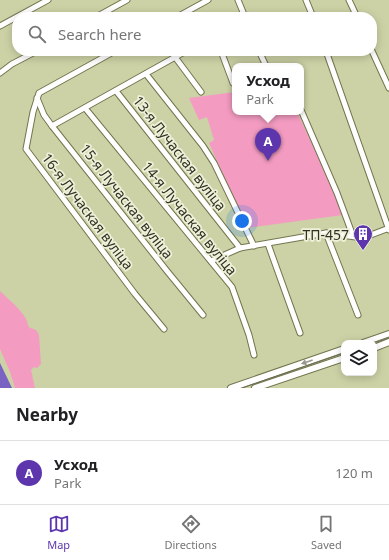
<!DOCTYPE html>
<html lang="en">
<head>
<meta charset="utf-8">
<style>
  body { margin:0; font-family:"Noto Sans",sans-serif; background:#f6f6f6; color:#202124 }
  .controls { position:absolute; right:12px; bottom:12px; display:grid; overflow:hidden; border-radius:8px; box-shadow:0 2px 10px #0003 }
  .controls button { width:36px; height:36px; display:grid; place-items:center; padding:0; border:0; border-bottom:1px solid #e0e0e0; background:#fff; color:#202124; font:20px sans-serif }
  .you { position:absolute; left:242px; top:221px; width:14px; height:14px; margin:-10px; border:3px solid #fff; border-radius:50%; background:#1a73e8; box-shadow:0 0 0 6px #1a73e833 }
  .badge { display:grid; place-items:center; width:26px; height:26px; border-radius:50%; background:#5d36ae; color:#fff; font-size:13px; font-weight:700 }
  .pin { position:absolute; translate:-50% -33px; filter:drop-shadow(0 1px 2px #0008) }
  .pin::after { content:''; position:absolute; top:21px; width:14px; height:12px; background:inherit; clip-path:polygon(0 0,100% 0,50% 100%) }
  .popup { position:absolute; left:232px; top:63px; width:72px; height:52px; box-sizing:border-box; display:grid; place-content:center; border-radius:8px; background:#fff; filter:drop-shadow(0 1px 3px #0005); font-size:13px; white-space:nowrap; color:#757577 }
  .popup b { font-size:15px; color:#202124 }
  .popup::after { content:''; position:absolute; left:50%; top:100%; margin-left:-8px; border:8px solid transparent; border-top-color:#fff }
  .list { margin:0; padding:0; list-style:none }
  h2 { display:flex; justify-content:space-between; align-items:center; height:52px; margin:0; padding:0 16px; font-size:17px }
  h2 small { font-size:13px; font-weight:400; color:#757577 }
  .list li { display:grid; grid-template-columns:26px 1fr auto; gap:12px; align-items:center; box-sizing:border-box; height:64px; padding:0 16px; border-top:1px solid #e0e0e0 }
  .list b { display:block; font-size:15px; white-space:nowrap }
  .list p { margin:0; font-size:13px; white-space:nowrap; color:#757577 }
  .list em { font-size:13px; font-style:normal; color:#757577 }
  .icon { flex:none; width:22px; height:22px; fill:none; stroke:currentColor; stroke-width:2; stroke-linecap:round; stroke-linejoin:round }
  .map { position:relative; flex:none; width:389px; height:388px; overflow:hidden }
  .search { position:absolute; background:#fff; box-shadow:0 2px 10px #0003; left:12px; right:12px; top:12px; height:44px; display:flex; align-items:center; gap:10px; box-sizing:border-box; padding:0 14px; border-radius:16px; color:#757577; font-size:15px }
  .sheet { height:116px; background:#fff }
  nav { display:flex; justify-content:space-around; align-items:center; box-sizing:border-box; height:56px; border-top:1px solid #e0e0e0; background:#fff; font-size:11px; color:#757577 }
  nav a { display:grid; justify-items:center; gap:2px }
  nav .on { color:#5d36ae }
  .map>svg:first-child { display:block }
</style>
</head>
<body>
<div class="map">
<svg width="389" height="388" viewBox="0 0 389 388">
  <rect width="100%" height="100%" fill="#cdd2a6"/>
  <!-- green -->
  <g fill="#f39bc1">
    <path d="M235 92V112H297L334 190 343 215 247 228 209 143 214 140 207 117 199 120 189 98Z"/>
    <path d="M0 291C9 300 20 308 26 319 28 322 27 325 30 328 35 329 37 330 39 335L41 364 37 368 34 367 31 370 35 388H15L10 372 0 349Z"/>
  </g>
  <!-- water -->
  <path fill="#7962c1" d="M0 363 12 388H0Z"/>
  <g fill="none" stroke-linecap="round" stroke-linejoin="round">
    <defs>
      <g id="minor">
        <path d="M238 0 245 17"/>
        <path d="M306 0 313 17"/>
        <path d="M349 0 357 17"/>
        <path d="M96 17 127 0"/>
        <path d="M177 17 208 0"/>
        <path d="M0 26 48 0"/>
        <path d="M115 51 39 93 33 112 26 149 135 294 164 329"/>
        <path d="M221 51 233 83"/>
        <path d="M259 51 266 66"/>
        <path d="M326 51 389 230"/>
        <path d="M372 51 389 88"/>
        <path d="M175 57 201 92"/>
        <path d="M0 73 12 64 37 51"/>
        <path d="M146 74 203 146 214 163 254 246"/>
        <path d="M116 91 240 248"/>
        <path d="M37 98 44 115 52 126 167 271 203 315"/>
        <path d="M85 108 232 287 249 335 254 355"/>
        <path d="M301 110 337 193 353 236"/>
        <path d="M52 126 186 51"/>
        <path d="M326 233 358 315"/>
        <path d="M268 244 300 333"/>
        <path d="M211 261 240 248 326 233 363 238 389 228"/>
      </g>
      <g id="major">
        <path d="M363 343 389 334"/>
        <path d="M374 348 389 342"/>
        <path d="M231 388 344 349"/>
        <path d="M255 388 344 358"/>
      </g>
    </defs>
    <!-- minor casing -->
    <use href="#minor" stroke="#73764e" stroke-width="7"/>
    <!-- major casing -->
    <use href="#major" stroke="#73764e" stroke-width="8"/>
    <!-- minor -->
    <use href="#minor" stroke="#fff" stroke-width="5"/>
    <!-- major -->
    <use href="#major" stroke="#fff" stroke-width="6"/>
    <!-- tram -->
    <g stroke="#6d7054" stroke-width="1">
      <path d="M372 343 389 337"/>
      <path d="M242 388 344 353"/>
    </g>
  </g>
  <!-- one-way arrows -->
  <defs><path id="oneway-solid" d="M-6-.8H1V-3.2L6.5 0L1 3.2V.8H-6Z"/></defs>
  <use fill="#989890" href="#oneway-solid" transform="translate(307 362) rotate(161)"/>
  <!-- icons -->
  <defs>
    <symbol id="building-pin" viewBox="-11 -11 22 30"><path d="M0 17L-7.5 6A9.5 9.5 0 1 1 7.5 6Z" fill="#5d36ae" stroke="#eef1da"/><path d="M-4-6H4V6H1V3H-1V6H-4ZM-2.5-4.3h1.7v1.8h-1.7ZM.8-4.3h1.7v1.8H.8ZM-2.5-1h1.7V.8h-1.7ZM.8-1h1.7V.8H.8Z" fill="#fff"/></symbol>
  </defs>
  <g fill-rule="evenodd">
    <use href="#building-pin" x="352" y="223" width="22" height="30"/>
  </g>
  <g text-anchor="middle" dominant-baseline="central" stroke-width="3.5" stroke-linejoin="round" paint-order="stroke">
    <!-- street labels -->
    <g font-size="14" fill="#303120" stroke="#eef1da">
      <text transform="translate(180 153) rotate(52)">13-я Лучаская вуліца</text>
      <text transform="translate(127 201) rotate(52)">15-я Лучаская вуліца</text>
      <text transform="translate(88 211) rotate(53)">16-я Лучаская вуліца</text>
      <text transform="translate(190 218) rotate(51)">14-я Лучаская вуліца</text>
    </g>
    <!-- poi labels -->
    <g font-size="14" fill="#303120" stroke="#eef1da" text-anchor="end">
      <text x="349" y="234">ТП-457</text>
    </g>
  </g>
</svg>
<div class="controls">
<button><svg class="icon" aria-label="layers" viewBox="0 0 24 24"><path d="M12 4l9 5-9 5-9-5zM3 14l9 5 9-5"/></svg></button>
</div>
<div class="you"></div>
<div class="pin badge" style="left:268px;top:161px">A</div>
<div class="popup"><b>Усход</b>Park</div>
<div class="search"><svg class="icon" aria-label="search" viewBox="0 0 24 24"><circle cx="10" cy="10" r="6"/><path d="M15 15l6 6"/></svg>Search here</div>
</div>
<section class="sheet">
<h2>Nearby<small></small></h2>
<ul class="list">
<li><span class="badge">A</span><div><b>Усход</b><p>Park</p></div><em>120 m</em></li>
</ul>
</section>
<nav>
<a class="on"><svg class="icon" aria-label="map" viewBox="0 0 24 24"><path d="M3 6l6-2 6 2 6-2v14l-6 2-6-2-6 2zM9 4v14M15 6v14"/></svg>Map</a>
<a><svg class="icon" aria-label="directions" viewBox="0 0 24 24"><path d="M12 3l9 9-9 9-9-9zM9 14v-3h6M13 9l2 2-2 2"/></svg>Directions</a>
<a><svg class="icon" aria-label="saved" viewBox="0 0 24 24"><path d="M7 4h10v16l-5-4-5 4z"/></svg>Saved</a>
</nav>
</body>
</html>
